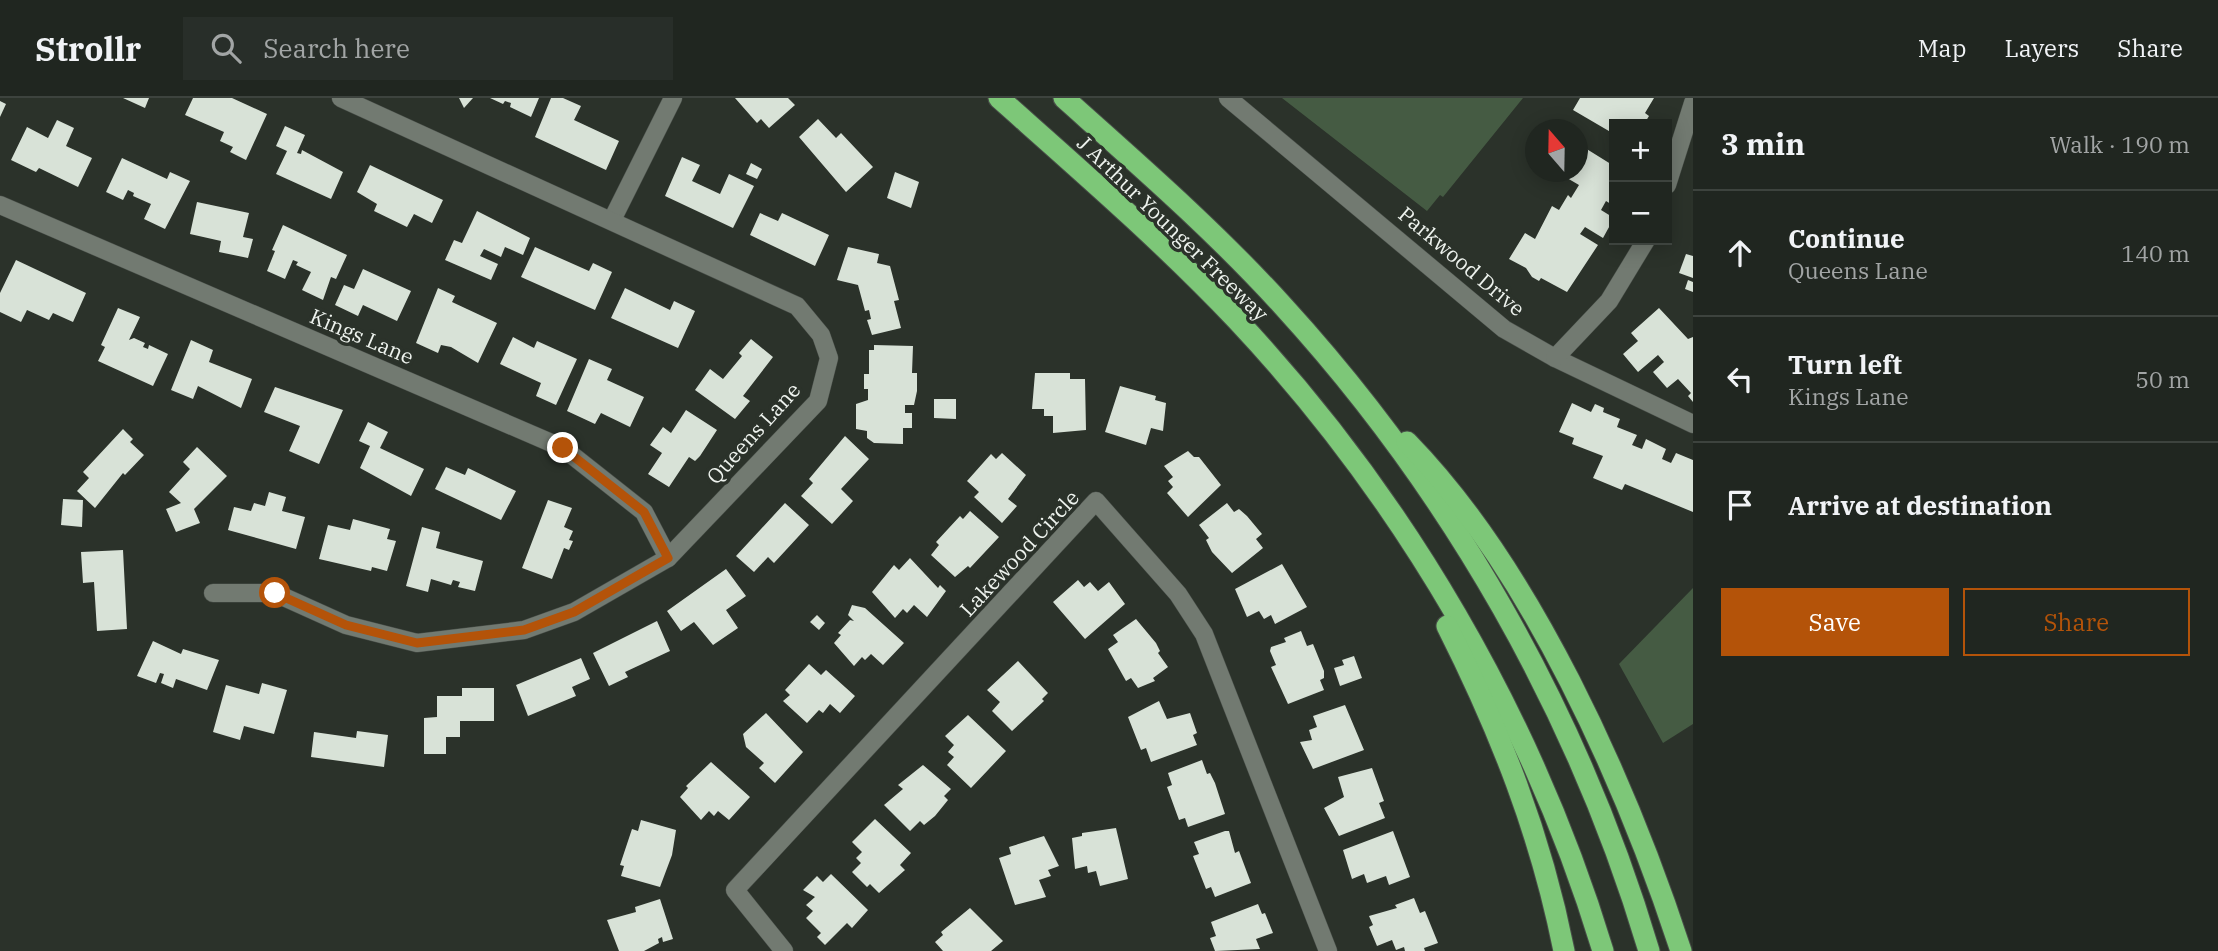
<!DOCTYPE html>
<html lang="en">
<head>
<meta charset="utf-8">
<style>
  body { margin:0; font-family:"IBM Plex Serif",serif; background:#282e29; color:#f1f3f6 }
  .controls { position:absolute; right:21px; top:21px; display:grid; overflow:hidden; border-radius:0px; box-shadow:0 4px 18px #0003 }
  .controls button { width:63px; height:63px; display:grid; place-items:center; padding:0; border:0; border-bottom:2px solid #3d433e; background:#202620; color:#f1f3f6; font:35px sans-serif }
  .compass { position:absolute; left:1525px; top:21px; width:63px; height:63px; border-radius:50%; background:#202620; box-shadow:0 4px 18px #0003; rotate:340deg }
  .stop { position:absolute; width:21px; height:21px; margin:-16px; border:5px solid #b45309; border-radius:50%; background:#fff }
  .stop.end { background:#b45309; border-color:#fff; box-shadow:0 2px 7px #0008 }
  .list { margin:0; padding:0; list-style:none }
  h2 { display:flex; justify-content:space-between; align-items:center; height:91px; margin:0; padding:0 28px; font-size:30px }
  h2 small { font-size:23px; font-weight:400; color:#a2a5a5 }
  .list li { display:grid; grid-template-columns:46px 1fr auto; gap:21px; align-items:center; box-sizing:border-box; height:126px; padding:0 28px; border-top:2px solid #3d433e }
  .list b { display:block; font-size:26px; white-space:nowrap }
  .list p { margin:0; font-size:23px; white-space:nowrap; color:#a2a5a5 }
  .list em { font-size:23px; font-style:normal; color:#a2a5a5 }
  .actions { display:flex; gap:14px; padding:21px 28px }
  .actions a { flex:1; padding:16px 0; border:2px solid #b45309; border-radius:0px; text-align:center; font-size:24px; color:#b45309 }
  .actions .main { background:#b45309; color:#fff }
  .icon { flex:none; width:38px; height:38px; fill:none; stroke:currentColor; stroke-width:2; stroke-linecap:round; stroke-linejoin:round }
  .map { position:relative; flex:none; width:1693px; height:853px; overflow:hidden }
  header { display:flex; align-items:center; gap:42px; box-sizing:border-box; height:98px; padding:0 35px; background:#202620; border-bottom:2px solid #3d433e }
  header strong { font-size:33px }
  nav { display:flex; gap:38px; margin-inline-start:auto; font-size:24px }
  .search { width:490px; height:63px; background:#282e29; display:flex; align-items:center; gap:18px; box-sizing:border-box; padding:0 24px; border-radius:0px; color:#a2a5a5; font-size:26px }
  main { display:flex }
  aside { flex:1; background:#202620 }
  .map>svg:first-child { display:block }
</style>
</head>
<body>
<header>
<strong>Strollr</strong>
<div class="search"><svg class="icon" aria-label="search" viewBox="0 0 24 24"><circle cx="10" cy="10" r="6"/><path d="M15 15l6 6"/></svg>Search here</div>
<nav><a>Map</a><a>Layers</a><a>Share</a></nav>
</header>
<main>
<div class="map">
<svg width="1693" height="853" viewBox="0 0 1693 853">
  <rect width="100%" height="100%" fill="#2b322a"/>
  <!-- green -->
  <g fill="#455b43">
    <path d="M1282 0H1523L1443 99 1440 97 1427 113Z"/>
    <path d="M1693 490V626L1663 645 1619 566Z"/>
  </g>
  <!-- building -->
  <g fill="#d8e2d7">
    <path d="M123 0H149L145 10Z"/>
    <path d="M193 0H232L267 16 246 62 230 54 233 49 220 43 224 34 185 17Z"/>
    <path d="M459 0H473L464 10Z"/>
    <path d="M490 0H539L531 19 510 9 511 5 505 3 503 6Z"/>
    <path d="M551 0H563L581 8 574 22 619 43 606 72 535 39Z"/>
    <path d="M735 0H788L795 7 769 30 761 21 757 25Z"/>
    <path d="M1580 0H1654L1645 15 1649 18 1644 26H1614V36L1573 12Z"/>
    <path d="M0 3 6 6 0 19Z"/>
    <path d="M818 21 836 40 841 35 873 69 846 94 799 39Z"/>
    <path d="M57 22 74 30 66 48 92 60 78 89 39 70 36 74 11 62 27 29 48 40Z"/>
    <path d="M285 28 305 37 297 55 301 56 302 52 343 74 331 101 276 76 287 53 276 48Z"/>
    <path d="M1577 45 1614 68V108L1606 103 1601 112 1614 120 1603 140 1585 129 1580 136 1598 147 1567 194 1541 180 1539 183 1532 179 1526 170 1509 161 1525 135 1535 141 1552 108 1559 112 1568 97 1571 100 1579 87 1567 80 1571 74H1577Z"/>
    <path d="M682 59 700 67 692 83 720 96 729 76 754 88 733 130 665 98Z"/>
    <path d="M122 60 167 81 170 74 190 83 165 131 144 121 151 106 133 98 134 95 128 92 123 102 106 94Z"/>
    <path d="M751 65 762 71 757 81 746 76Z"/>
    <path d="M370 67 443 102 432 125 414 116 407 129 374 113 377 106 357 94Z"/>
    <path d="M895 74 919 84 911 110 887 100Z"/>
    <path d="M197 104 249 115 243 139 253 141 248 160 219 154 221 143 190 136Z"/>
    <path d="M477 113 530 140 523 157 505 149 501 159 484 151 480 158 498 166 491 182 445 162 454 142 462 145Z"/>
    <path d="M760 115 778 123 782 115 829 137 815 168 750 137Z"/>
    <path d="M283 127 347 157 336 181 331 179 323 202 302 192 311 174 296 167 298 164 293 162 285 181 267 173 275 153 272 152Z"/>
    <path d="M535 149 589 173 593 165 612 174 595 212 521 179Z"/>
    <path d="M848 149 879 156 877 165 890 168 899 202 894 203 901 230 872 237 867 222 871 221 869 212 865 213 858 187 837 182Z"/>
    <path d="M1686 156 1693 158V180L1679 175Z"/>
    <path d="M16 162 86 195 73 224 53 215 49 222 27 212 21 224 0 214V195Z"/>
    <path d="M363 171 411 193 397 223 363 207 358 218 335 207 344 187 354 191Z"/>
    <path d="M1688 182 1693 184V194L1685 191Z"/>
    <path d="M438 190 455 198 452 204 497 225 478 265 451 249 441 247 438 255 416 245Z"/>
    <path d="M625 190 670 212 674 203 695 213 678 250 611 220Z"/>
    <path d="M118 210 140 219 129 242 134 240 145 245 143 249 148 251 149 247 168 256 153 288 98 263 105 249 101 247Z"/>
    <path d="M1659 210 1688 241 1693 239V304L1688 298 1691 295 1678 281 1667 290 1653 274 1664 264 1658 257 1638 274 1623 256 1638 243 1631 235Z"/>
    <path d="M513 239 534 250 537 243 577 261 556 307 536 298 541 285 500 266Z"/>
    <path d="M751 241 773 259 743 298 750 303 735 321 695 292 710 271 723 281 742 258 739 255Z"/>
    <path d="M191 242 213 252 209 264 252 281 241 310 198 288 193 301 171 292Z"/>
    <path d="M874 247 913 248 912 275H917V293L914 307H905V315H912V330H903V346L874 345 867 340V333L856 331V306L868 302V291H864V276H869V252H874Z"/>
    <path d="M589 261 612 271 607 282 644 299 630 329 601 315 595 326 567 313Z"/>
    <path d="M1035 275H1070V281H1085L1086 332 1053 335V318H1044V311H1032Z"/>
    <path d="M1120 288 1156 298 1155 302 1166 305 1163 333 1151 330 1146 347 1105 334Z"/>
    <path d="M275 289 343 312 319 366 289 353 300 328 264 314Z"/>
    <path d="M934 301H956V321L934 320Z"/>
    <path d="M1572 305 1591 314 1595 306 1604 310 1603 314 1620 321 1617 329 1637 337 1632 347 1642 351 1646 341 1666 351 1662 361 1671 365 1676 355 1693 362V414L1625 386 1622 392 1593 380 1603 358 1572 346 1574 340 1559 334Z"/>
    <path d="M686 312 717 332 700 358 695 363 689 359 669 389 648 376 662 355 650 347 663 329 671 335Z"/>
    <path d="M368 324 388 334 380 350 424 371 411 398 360 370 370 348 359 343Z"/>
    <path d="M123 331 133 341 130 344 144 357 125 377 123 375 95 410 77 393 89 380 83 374Z"/>
    <path d="M845 338 869 361 841 391 853 403 832 426 801 398 813 385 809 381Z"/>
    <path d="M197 349 227 378 194 411 200 425 176 434 166 411 181 405 169 394 190 371 183 364Z"/>
    <path d="M1188 353 1194 359H1199L1221 387 1188 419 1167 395 1173 389 1168 383 1173 379 1164 368Z"/>
    <path d="M1002 355 1026 377 1008 401 1017 408 1002 425 974 399 979 394 967 383 991 356 996 361Z"/>
    <path d="M446 369 465 377 468 370 516 393 501 422 435 391Z"/>
    <path d="M269 394 286 399 282 413 305 419 296 451 228 432 234 409 251 413 254 405 265 408Z"/>
    <path d="M63 401 83 402 82 429 61 427Z"/>
    <path d="M548 402 572 410 564 429 573 433 569 442 573 443 569 452 564 450 552 481 522 470Z"/>
    <path d="M785 405 809 427 774 465 768 459 754 474 736 458Z"/>
    <path d="M1227 405 1234 414 1239 411 1247 418 1262 436 1256 441 1263 450 1232 475 1212 454 1206 442 1209 440 1199 427Z"/>
    <path d="M970 413 999 439 970 470 968 468 955 479 931 457 939 447 936 444 960 418 963 421Z"/>
    <path d="M353 421 390 431 387 441 396 443 387 473 372 469 371 473 319 461 328 427 350 432Z"/>
    <path d="M422 429 440 434 436 450 483 463 475 493 458 489 460 484 453 482 451 487 431 481 428 494 406 488Z"/>
    <path d="M123 452 127 531 97 533 94 484 83 485 81 454Z"/>
    <path d="M910 460 938 490 940 487 946 493 927 519 914 507 907 515 903 511 895 520 872 494 894 467 899 472Z"/>
    <path d="M1282 466 1307 509 1275 526 1271 517 1264 521 1259 513 1247 519 1235 491Z"/>
    <path d="M726 471 746 498 726 512 738 530 713 547 694 524 681 533 667 513Z"/>
    <path d="M1078 482 1084 489 1090 484 1098 493 1109 484 1125 506 1085 541 1053 504Z"/>
    <path d="M852 507 865 510 904 545 883 567 871 556 865 562 862 559 854 568 834 545 841 537 838 535 850 522 854 523 848 517Z"/>
    <path d="M817 517 825 525 819 532 810 524Z"/>
    <path d="M1136 521 1156 545 1160 553 1158 555 1168 569 1153 580 1155 583 1138 590 1131 580 1126 583 1108 551 1118 544 1113 537Z"/>
    <path d="M657 523 670 553 625 574 628 579 609 588 593 555Z"/>
    <path d="M1301 533 1307 548 1313 546 1324 573V580L1320 582 1324 592 1288 606 1271 569 1276 567 1270 553 1271 549 1286 544 1284 540Z"/>
    <path d="M153 543 181 556 183 551 219 562 207 592 176 581 173 590 161 585 164 576 160 575 156 585 137 578Z"/>
    <path d="M1354 558 1362 580 1340 588 1334 570 1344 567 1342 562Z"/>
    <path d="M581 560 590 581 572 589 576 598 528 618 516 587Z"/>
    <path d="M1018 563 1048 595 1042 601 1044 603 1012 633 992 613 1000 604 987 592Z"/>
    <path d="M809 566 821 577 826 572 855 598 840 615 830 606 823 615 819 612 807 625 783 603 790 597 785 592Z"/>
    <path d="M262 585 287 592 274 636 244 628 240 642 213 634 226 587 259 596Z"/>
    <path d="M462 590H494V623H460V639H446V656H424V620L437 619V598H462Z"/>
    <path d="M1159 603 1167 621 1190 615 1197 635 1193 637 1197 647 1151 664 1146 650 1141 652 1128 619Z"/>
    <path d="M1345 607 1364 652 1313 671 1300 644 1312 642 1309 632 1317 629 1313 618Z"/>
    <path d="M766 615 803 654 775 685 759 670 764 665 746 649 743 636Z"/>
    <path d="M968 617 1006 653 971 690 947 667 954 659 948 654 954 647 945 638Z"/>
    <path d="M357 633 388 637 384 669 311 659 314 634 356 640Z"/>
    <path d="M1202 662 1207 676 1210 675 1215 685 1225 716 1188 729 1185 720 1179 722 1167 689 1172 687 1168 675Z"/>
    <path d="M711 664 750 699 729 722 718 713 714 718 709 713 701 722 680 699 688 690 686 688Z"/>
    <path d="M923 667 951 691 944 698 948 702 935 718 924 727 920 723 910 733 884 707 903 691 898 687Z"/>
    <path d="M1372 670 1384 703 1379 705 1385 720 1339 738 1324 710 1344 699 1338 679Z"/>
    <path d="M875 721 911 755 900 767 905 772 879 795 870 786 867 789 852 774 861 765 856 760 862 754 852 744Z"/>
    <path d="M641 722 676 732 672 757 660 789 621 778 624 768 620 767 632 731 638 733Z"/>
    <path d="M1116 730 1128 781 1100 788 1096 773 1088 775 1087 768 1075 771 1072 740 1082 738V735Z"/>
    <path d="M1225 733H1229L1235 755 1239 753 1251 785 1215 799 1211 789 1206 791 1193 758 1199 756 1194 744Z"/>
    <path d="M1393 733 1410 779 1389 787 1386 778 1367 785 1364 776 1352 781 1343 752Z"/>
    <path d="M1044 738 1059 768 1048 772 1051 778 1039 782 1046 799 1015 807 999 760 1011 756 1009 749Z"/>
    <path d="M831 776 868 812 852 830 847 825 825 847 817 839 821 835 806 820 813 813 806 807 815 799 803 792 817 778 823 784Z"/>
    <path d="M1414 800 1420 815 1425 813 1438 845 1424 850 1425 853H1405L1404 849 1396 852 1392 842 1377 848 1369 829 1373 827 1369 818 1397 810 1395 807Z"/>
    <path d="M660 801 673 841 663 844 662 839 658 841 659 845 644 853H619L607 822 636 814 635 809Z"/>
    <path d="M1258 806 1262 816 1265 815 1273 835 1256 841 1260 851 1215 853 1210 840 1216 838 1211 824Z"/>
    <path d="M970 810 1003 843 991 853H943L935 844 943 837 941 834Z"/>
  </g>
  <g fill="none" stroke-linecap="round" stroke-linejoin="round">
    <defs>
      <g id="street">
        <path d="M1228 0 1504 231 1555 260 1693 326"/>
        <path d="M1667 87 1693 5"/>
        <path d="M0 107 563 350 644 414 668 460"/>
        <path d="M612 122 673 0"/>
        <path d="M1555 260 1609 203 1646 142"/>
        <path d="M213 495H275L346 527 417 545 524 532 574 514 668 460 818 303 829 260 821 237 797 208 341 0"/>
        <path d="M784 853 735 792 1096 403 1178 496 1204 536 1328 853"/>
      </g>
      <g id="highway">
        <path d="M999 0C1080 72 1162 143 1237 222 1404 400 1532 619 1603 853"/>
        <path d="M1064 0C1139 67 1215 133 1283 208 1451 392 1578 614 1649 853"/>
        <path d="M1407 344C1531 471 1626 685 1681 853"/>
        <path d="M1447 528C1500 633 1541 737 1564 853"/>
      </g>
    </defs>
    <!-- street casing -->
    <use href="#street" stroke="#484e48" stroke-width="19"/>
    <!-- highway casing -->
    <use href="#highway" stroke="#484e48" stroke-width="23"/>
    <!-- street -->
    <use href="#street" stroke="#727a71" stroke-width="18"/>
    <!-- highway -->
    <use href="#highway" stroke="#7dc778" stroke-width="21"/>
  </g>
  <g fill="none" stroke-linecap="round" stroke-linejoin="round">
    <!-- route -->
    <path stroke="#b45309" stroke-width="9" d="M275 495 346 527 417 545 524 532 574 514 668 460 644 414 563 350"/>
  </g>
  <g text-anchor="middle" dominant-baseline="central" stroke-width="7" stroke-linejoin="round" paint-order="stroke">
    <!-- street labels -->
    <g font-size="21" fill="#eef3ee" stroke="#2b322a">
      <text transform="translate(1173 130) rotate(44)">J Arthur Younger Freeway</text>
      <text transform="translate(1462 163) rotate(40)">Parkwood Drive</text>
      <text transform="translate(362 238) rotate(23)">Kings Lane</text>
      <text transform="translate(753 335) rotate(-48)">Queens Lane</text>
      <text transform="translate(1019 455) rotate(-47)">Lakewood Circle</text>
    </g>
  </g>
</svg>
<div class="controls">
<button>+</button>
<button>−</button>
</div>
<svg class="compass" viewBox="-18 -18 36 36"><path d="M0-13l5 13h-10z" fill="#e53935"/><path d="M0 13l5-13h-10z" fill="#a2a5a5"/></svg>
<div class="stop" style="left:275px;top:495px"></div>
<div class="stop end" style="left:563px;top:350px"></div>
</div>
<aside>
<h2>3 min<small>Walk · 190 m</small></h2>
<ul class="list">
<li><svg class="icon" aria-label="ahead" viewBox="0 0 24 24"><path d="M12 20V5M6 11l6-6 6 6"/></svg><div><b>Continue</b><p>Queens Lane</p></div><em>140 m</em></li>
<li><svg class="icon" aria-label="left" viewBox="0 0 24 24"><path d="M17 20v-9H6M10 6l-5 5 5 5"/></svg><div><b>Turn left</b><p>Kings Lane</p></div><em>50 m</em></li>
<li><svg class="icon" aria-label="arrive" viewBox="0 0 24 24"><path d="M6 21V4h12l-3 4 3 4H6"/></svg><div><b>Arrive at destination</b></div></li>
</ul>
<div class="actions"><a class="main">Save</a><a>Share</a></div>
</aside>
</main>
</body>
</html>
